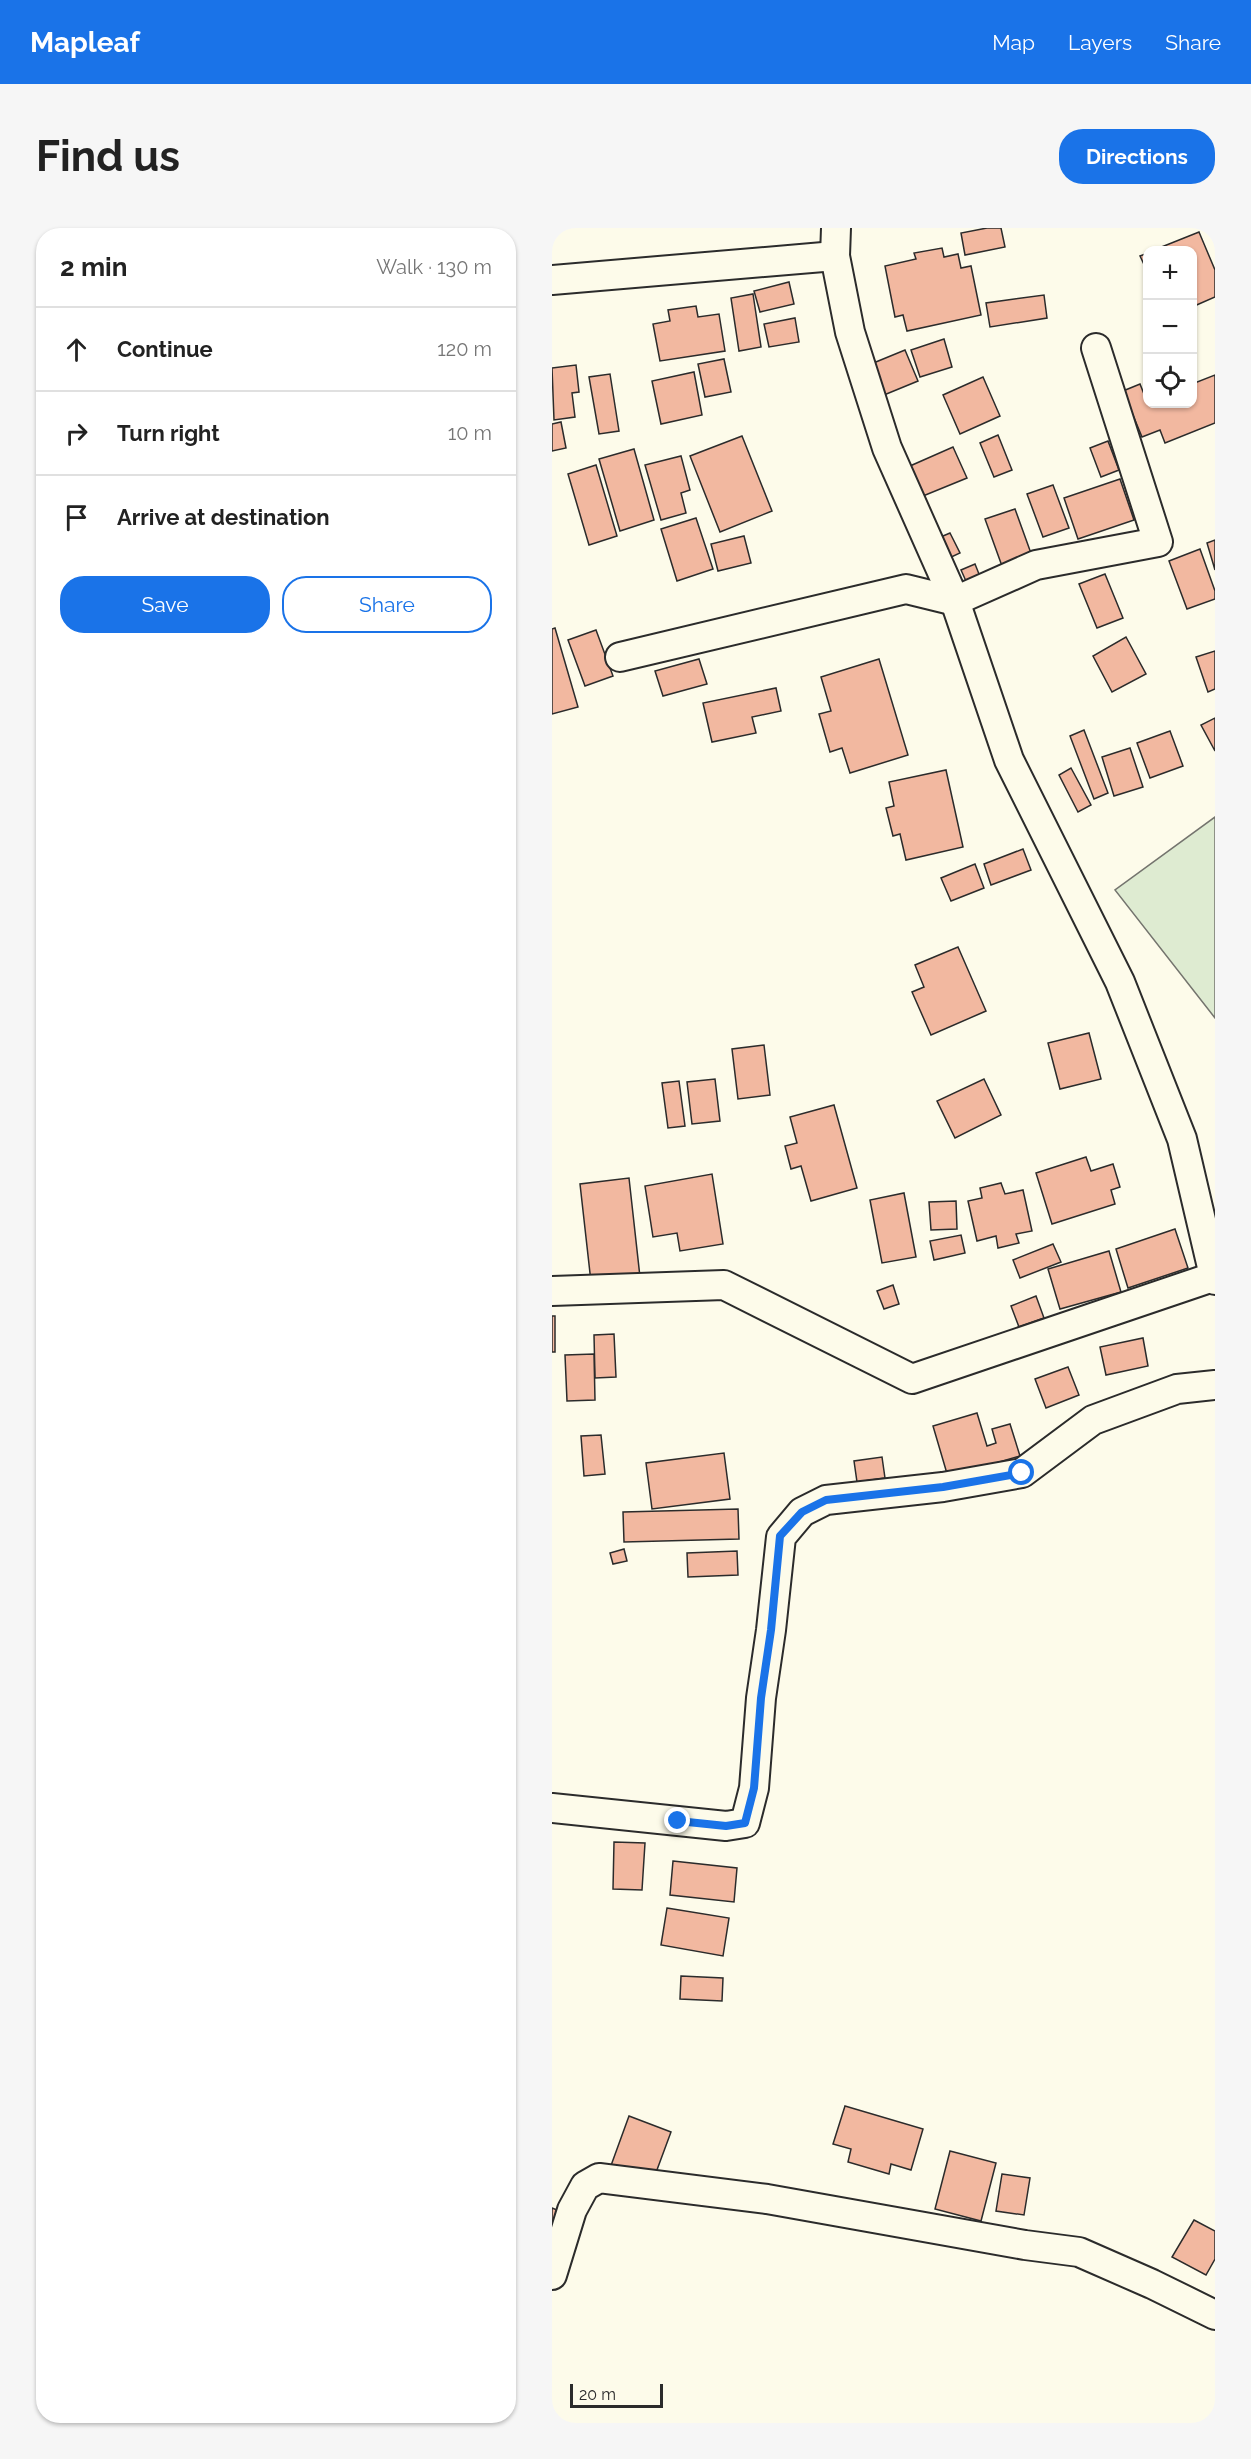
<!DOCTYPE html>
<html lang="en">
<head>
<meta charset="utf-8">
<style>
  body { margin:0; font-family:Raleway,sans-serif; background:#f6f6f6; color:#222 }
  .controls { position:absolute; right:18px; top:18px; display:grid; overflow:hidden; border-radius:12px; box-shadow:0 2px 4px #0004 }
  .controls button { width:54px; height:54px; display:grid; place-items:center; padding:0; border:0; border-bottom:2px solid #e0e0e0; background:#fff; color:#222; font:30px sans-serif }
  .scale { position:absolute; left:18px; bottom:15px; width:93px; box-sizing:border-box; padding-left:6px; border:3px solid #2b2b2b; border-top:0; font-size:16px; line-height:21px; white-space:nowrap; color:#2b2b2b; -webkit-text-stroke:4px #fdfbea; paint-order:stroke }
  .stop { position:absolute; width:18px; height:18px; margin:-14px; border:4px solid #1a73e8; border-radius:50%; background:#fff }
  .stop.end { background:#1a73e8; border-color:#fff; box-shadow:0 2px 6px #0008 }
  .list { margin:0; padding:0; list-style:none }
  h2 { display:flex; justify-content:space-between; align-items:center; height:78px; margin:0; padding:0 24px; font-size:26px }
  h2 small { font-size:20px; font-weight:400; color:#767676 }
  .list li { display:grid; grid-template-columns:39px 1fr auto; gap:18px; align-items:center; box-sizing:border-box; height:84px; padding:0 24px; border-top:2px solid #e0e0e0 }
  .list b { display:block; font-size:22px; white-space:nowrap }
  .list em { font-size:20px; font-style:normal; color:#767676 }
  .actions { display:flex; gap:12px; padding:18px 24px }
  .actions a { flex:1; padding:14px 0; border:2px solid #1a73e8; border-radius:24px; text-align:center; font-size:21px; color:#1a73e8 }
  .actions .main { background:#1a73e8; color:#fff }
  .icon { flex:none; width:33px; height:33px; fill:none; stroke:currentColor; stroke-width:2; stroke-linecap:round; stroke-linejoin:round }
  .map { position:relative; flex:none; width:663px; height:2195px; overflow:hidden; border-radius:24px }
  header { display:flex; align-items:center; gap:36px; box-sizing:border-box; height:84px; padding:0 30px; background:#1a73e8; color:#fff }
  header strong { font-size:28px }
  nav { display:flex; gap:33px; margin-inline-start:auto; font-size:21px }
  .intro { display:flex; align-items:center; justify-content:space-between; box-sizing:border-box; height:144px; padding:0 36px }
  h1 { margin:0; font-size:42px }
  .button { padding:15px 27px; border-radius:24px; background:#1a73e8; color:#fff; font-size:21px; font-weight:700 }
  main { display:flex; gap:36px; padding:0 36px }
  aside { flex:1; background:#fff; border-radius:24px; box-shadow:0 2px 4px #0004 }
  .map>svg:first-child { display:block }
</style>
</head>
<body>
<header>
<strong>Mapleaf</strong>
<nav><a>Map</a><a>Layers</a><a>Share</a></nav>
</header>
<div class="intro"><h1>Find us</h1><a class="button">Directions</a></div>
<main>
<aside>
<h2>2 min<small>Walk · 130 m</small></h2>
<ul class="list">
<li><svg class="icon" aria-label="ahead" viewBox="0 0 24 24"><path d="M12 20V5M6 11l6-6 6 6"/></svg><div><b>Continue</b></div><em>120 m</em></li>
<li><svg class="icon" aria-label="right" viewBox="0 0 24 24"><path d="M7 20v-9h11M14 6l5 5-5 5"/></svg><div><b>Turn right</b></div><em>10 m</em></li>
<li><svg class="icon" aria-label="arrive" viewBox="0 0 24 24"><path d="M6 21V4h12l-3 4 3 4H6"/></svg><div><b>Arrive at destination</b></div></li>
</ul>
<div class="actions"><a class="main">Save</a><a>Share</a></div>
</aside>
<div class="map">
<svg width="663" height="2195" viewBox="0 0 663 2195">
  <rect width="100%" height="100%" fill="#fdfbea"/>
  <!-- green -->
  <path fill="#deebd1" stroke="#74746e" stroke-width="1.5" d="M663 589V790L563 662Z"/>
  <!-- building -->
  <g fill="#f2b8a0" stroke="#2b2b2b" stroke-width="1.5">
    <path d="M435 0H449L453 19 413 27 409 5Z"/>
    <path d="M647 4 663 42V69L640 79V22H602Z"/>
    <path d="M390 20 392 29 406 26 409 40 419 38 429 87 355 103 351 87 343 89 333 38 364 31 362 25Z"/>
    <path d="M596 25V45L588 28Z"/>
    <path d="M237 54 242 76 208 84 202 63Z"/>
    <path d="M201 66 209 119 187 123 179 70Z"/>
    <path d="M492 67 495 90 438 99 434 75Z"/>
    <path d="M144 78 146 89 167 86 173 123 108 133 101 96 118 93 116 82Z"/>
    <path d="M243 90 247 114 217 119 212 96Z"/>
    <path d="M392 111 400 139 368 149 359 122Z"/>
    <path d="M353 122 366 153 332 167 319 136Z"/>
    <path d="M172 131 179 164 153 169 146 136Z"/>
    <path d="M24 137 27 164 20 165 23 189 2 192 0 140Z"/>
    <path d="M142 144 150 187 109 196 100 153Z"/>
    <path d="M58 146 67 203 47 206 37 149Z"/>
    <path d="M663 147V195L613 215 608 202 590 209 571 163 588 156 596 176H640V156Z"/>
    <path d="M431 149 448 188 408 206 391 167Z"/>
    <path d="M9 194 14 220 0 223V196Z"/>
    <path d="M446 207 460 242 442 249 428 215Z"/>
    <path d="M190 208 220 283 168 304 138 228Z"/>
    <path d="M556 213 567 242 549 249 538 220Z"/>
    <path d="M401 219 415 250 371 268 358 238Z"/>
    <path d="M82 221 102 292 68 303 47 231Z"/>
    <path d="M129 228 138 262 129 265 134 285 109 292 93 237Z"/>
    <path d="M44 237 65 308 37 317 16 246Z"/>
    <path d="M568 251 582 292 526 311 512 270Z"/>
    <path d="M501 257 517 300 491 309 475 266Z"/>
    <path d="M463 281 480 328 450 338 433 291Z"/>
    <path d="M144 290 161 341 125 353 109 301Z"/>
    <path d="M398 305 408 325 393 332 384 311Z"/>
    <path d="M192 308 199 335 166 343 159 316Z"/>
    <path d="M663 312V342L655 315Z"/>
    <path d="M648 321 663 363V371L635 381 617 333Z"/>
    <path d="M423 336 431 356 418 362 409 342Z"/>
    <path d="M553 346 571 390 545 400 527 356Z"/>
    <path d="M3 400 26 479 0 486V401Z"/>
    <path d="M44 402 61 448 33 458 16 412Z"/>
    <path d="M574 409 594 446 560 464 541 428Z"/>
    <path d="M663 423V461L656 464 644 429Z"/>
    <path d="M147 431 155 456 111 468 103 443Z"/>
    <path d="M327 431 356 527 298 545 290 520 278 524 267 486 279 483 269 449Z"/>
    <path d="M224 460 229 483 200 489 204 505 160 514 151 475Z"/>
    <path d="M663 490V523L649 497Z"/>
    <path d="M532 502 556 565 542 571 518 508Z"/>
    <path d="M618 503 631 538 598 550 585 515Z"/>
    <path d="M578 520 591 559 562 568 550 529Z"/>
    <path d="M519 540 539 577 526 584 507 547Z"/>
    <path d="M394 542 411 619 354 632 348 606 341 608 334 580 342 578 337 554Z"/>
    <path d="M471 621 479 642 439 657 432 636Z"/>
    <path d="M423 636 432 660 399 673 389 650Z"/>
    <path d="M406 719 434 783 379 807 360 764 372 759 363 737Z"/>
    <path d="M537 805 549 851 508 861 496 815Z"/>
    <path d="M212 817 218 867 186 871 180 821Z"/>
    <path d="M163 851 168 893 140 896 135 854Z"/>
    <path d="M432 851 449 887 403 910 385 873Z"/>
    <path d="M127 853 133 898 116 900 110 855Z"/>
    <path d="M282 877 305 960 259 973 249 938 239 941 233 918 245 915 238 889Z"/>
    <path d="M534 929 539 943 561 936 568 959 559 962 563 976 500 996 484 945Z"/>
    <path d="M160 946 171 1016 128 1023 125 1005 101 1009 93 958Z"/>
    <path d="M77 950 89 1058 40 1063 28 956Z"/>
    <path d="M449 955 453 966 471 962 480 1003 464 1006 467 1015 446 1020 444 1008 425 1013 416 973 430 970 428 960Z"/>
    <path d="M352 965 364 1029 330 1035 318 972Z"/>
    <path d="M404 973 405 1001 379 1002 377 974Z"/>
    <path d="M623 1001 636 1040 576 1060 564 1021Z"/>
    <path d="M409 1007 413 1025 382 1032 378 1013Z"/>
    <path d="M501 1016 509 1034 468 1050 461 1032Z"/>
    <path d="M557 1023 569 1064 508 1081 496 1041Z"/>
    <path d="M341 1057 347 1076 332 1081 325 1063Z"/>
    <path d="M484 1068 492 1090 467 1099 459 1078Z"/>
    <rect x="0" y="1088" width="3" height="36"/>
    <path d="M62 1106 64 1149 43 1150 42 1107Z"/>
    <path d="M591 1110 596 1138 554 1147 548 1119Z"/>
    <path d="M42 1126 43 1172 15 1173 13 1127Z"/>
    <path d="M516 1139 527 1167 494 1180 483 1151Z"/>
    <path d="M425 1185 435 1218 444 1215 440 1201 458 1196 468 1228 396 1249 381 1198Z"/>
    <path d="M49 1207 53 1246 32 1248 29 1208Z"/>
    <path d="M172 1225 178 1271 100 1281 94 1235Z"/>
    <path d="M330 1229 333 1250 305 1254 302 1233Z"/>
    <path d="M186 1281 187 1311 72 1314 71 1284Z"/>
    <path d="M72 1321 75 1333 61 1336 58 1325Z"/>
    <path d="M185 1323 186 1347 136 1349 135 1325Z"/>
    <path d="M62 1614 93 1615 90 1662 61 1661Z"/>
    <path d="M121 1633 185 1640 182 1674 118 1667Z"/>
    <path d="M115 1680 177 1690 171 1728 109 1717Z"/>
    <path d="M129 1748 171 1750 170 1773 128 1771Z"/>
    <path d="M293 1878 371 1901 359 1942 339 1936 337 1946 296 1934 299 1921 281 1916Z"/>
    <path d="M77 1888 119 1904 99 1958 57 1943Z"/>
    <path d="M398 1923 444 1935 429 1993 383 1981Z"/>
    <path d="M450 1946 478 1950 472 1987 444 1983Z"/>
    <path d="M0 1980 12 1985 0 2013Z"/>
    <path d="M642 1992 663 2003V2031L654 2047 620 2029Z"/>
  </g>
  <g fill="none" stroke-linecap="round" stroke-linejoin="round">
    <defs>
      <g id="minor">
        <path d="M284 0 283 28 298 104 335 220 403 373 457 532 568 754 630 911 663 1052"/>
        <path d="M0 52 283 28"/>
        <path d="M68 429 354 361 403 373 484 337 606 314 544 120"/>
        <path d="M0 1063 172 1057 360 1151 661 1049"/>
        <path d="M0 1580 174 1598 193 1595 202 1560 209 1470 219 1402 229 1309 250 1284 274 1272 391 1259 470 1245 541 1192 625 1161 663 1157"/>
        <path d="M0 2047 20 1982 33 1958 47 1950 215 1971 473 2017 527 2024 600 2056 663 2087"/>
      </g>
    </defs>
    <!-- minor casing -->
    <use href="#minor" stroke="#2b2b2b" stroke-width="32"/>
    <!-- minor -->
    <use href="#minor" stroke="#fdfbea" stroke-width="28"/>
  </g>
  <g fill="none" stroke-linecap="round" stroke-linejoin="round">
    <!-- route -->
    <path stroke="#1a73e8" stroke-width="8" d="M126 1593 174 1598 193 1595 202 1560 209 1470 219 1402 228 1308 250 1284 274 1272 391 1259 470 1245"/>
  </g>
</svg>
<div class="controls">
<button>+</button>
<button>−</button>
<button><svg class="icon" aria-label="locate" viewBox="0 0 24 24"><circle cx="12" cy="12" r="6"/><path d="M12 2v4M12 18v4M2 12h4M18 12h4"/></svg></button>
</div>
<div class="scale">20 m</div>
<div class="stop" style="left:470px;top:1245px"></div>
<div class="stop end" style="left:126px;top:1593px"></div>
</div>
</main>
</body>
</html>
